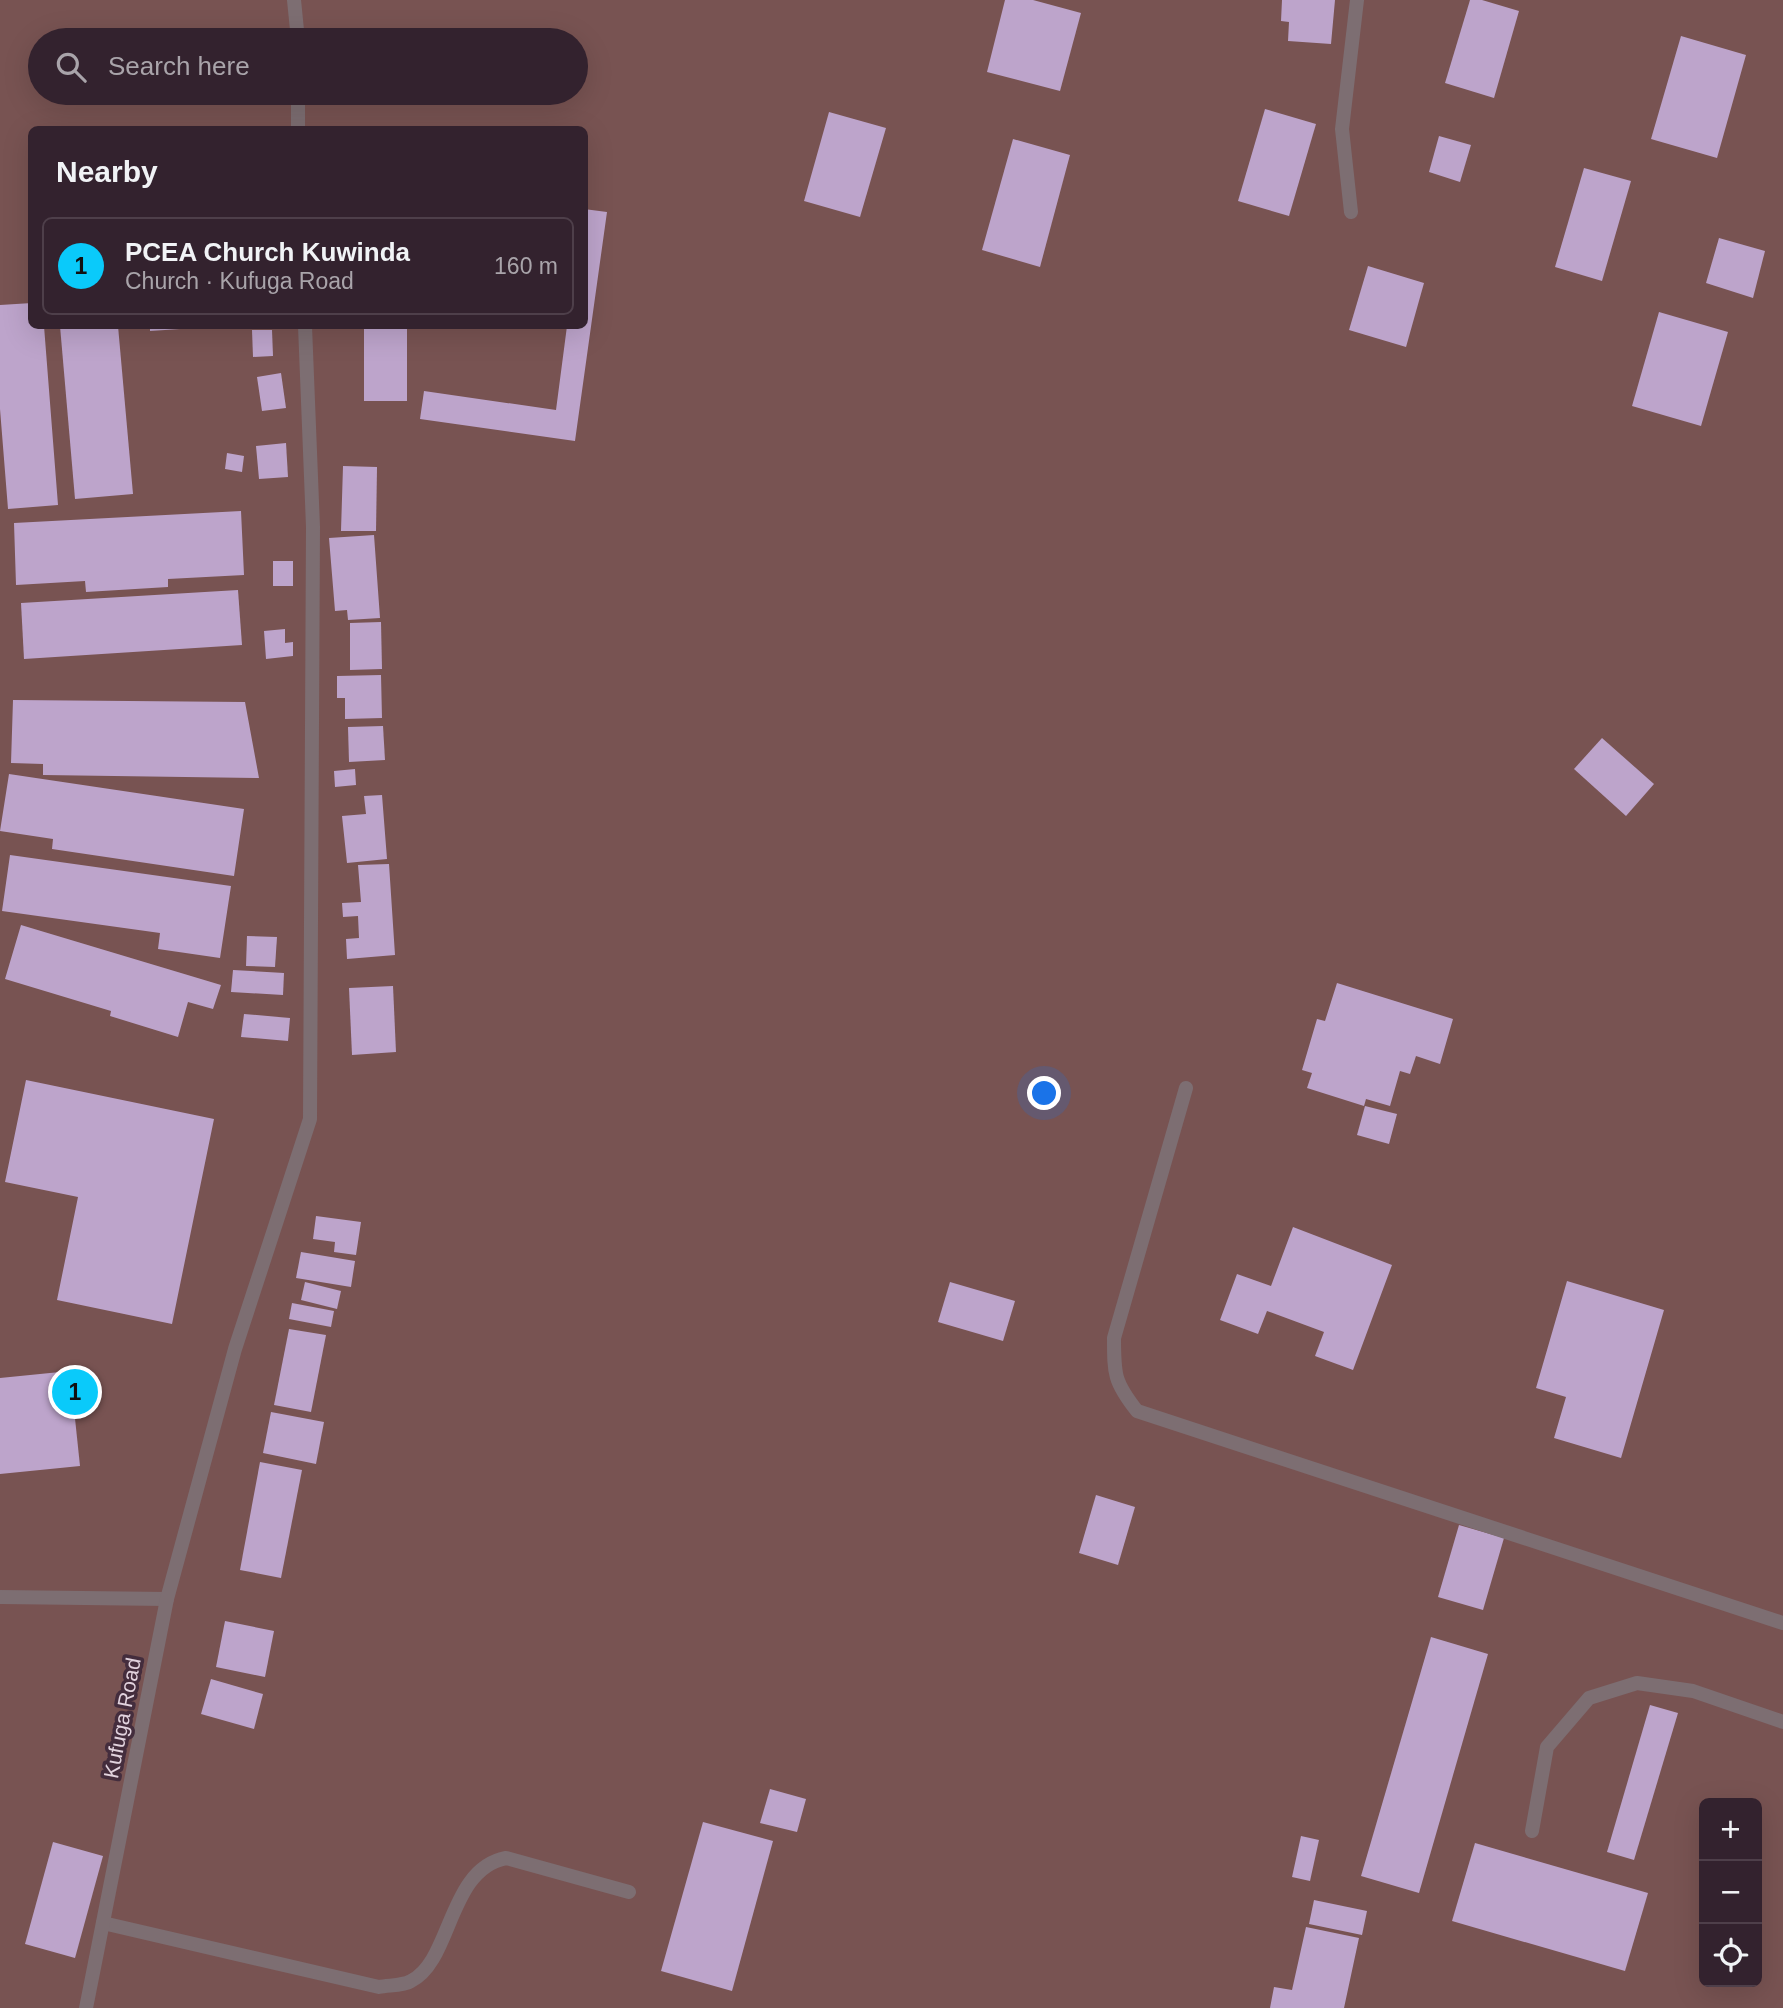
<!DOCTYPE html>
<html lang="en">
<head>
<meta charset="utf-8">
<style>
  body { margin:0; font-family:Arial,sans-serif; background:#3b2a36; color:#f1f3f6 }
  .controls { position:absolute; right:21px; bottom:21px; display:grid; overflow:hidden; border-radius:10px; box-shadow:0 7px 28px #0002 }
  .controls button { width:63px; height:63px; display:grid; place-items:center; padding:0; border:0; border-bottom:2px solid #4e3f4a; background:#33222e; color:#f1f3f6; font:35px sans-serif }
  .you { position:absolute; left:1045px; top:1094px; width:24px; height:24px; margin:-18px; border:5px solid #fff; border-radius:50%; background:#1a73e8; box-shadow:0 0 0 10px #1a73e833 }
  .badge { display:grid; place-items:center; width:46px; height:46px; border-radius:50%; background:#0acafa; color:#111; font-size:23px; font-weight:700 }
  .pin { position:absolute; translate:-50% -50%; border:4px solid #fff; box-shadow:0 2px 7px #0006 }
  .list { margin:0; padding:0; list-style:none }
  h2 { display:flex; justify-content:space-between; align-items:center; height:91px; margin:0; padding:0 28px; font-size:30px }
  h2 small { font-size:23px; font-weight:400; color:#a9a4aa }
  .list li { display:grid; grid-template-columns:46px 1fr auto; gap:21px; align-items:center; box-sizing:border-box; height:98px; margin:0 14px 14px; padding:0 14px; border:2px solid #4e3f4a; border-radius:10px }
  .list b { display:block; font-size:26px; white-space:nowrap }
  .list p { margin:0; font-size:23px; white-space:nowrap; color:#a9a4aa }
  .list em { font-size:23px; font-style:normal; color:#a9a4aa }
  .icon { flex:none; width:38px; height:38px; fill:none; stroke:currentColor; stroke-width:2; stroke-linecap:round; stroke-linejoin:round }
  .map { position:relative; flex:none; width:1783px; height:2008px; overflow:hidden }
  .search { position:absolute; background:#33222e; box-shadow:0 7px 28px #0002; left:28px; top:28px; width:560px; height:77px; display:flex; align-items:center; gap:18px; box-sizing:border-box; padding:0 24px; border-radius:38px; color:#a9a4aa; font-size:26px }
  .panel { position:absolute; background:#33222e; box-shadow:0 7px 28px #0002; left:28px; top:126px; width:560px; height:203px; border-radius:10px }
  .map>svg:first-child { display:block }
</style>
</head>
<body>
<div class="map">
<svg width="1783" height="2008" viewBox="0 0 1783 2008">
  <rect width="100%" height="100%" fill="#442d3d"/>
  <!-- green -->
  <path fill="#785352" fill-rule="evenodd" d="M0 0H1783V2008H0ZM40 40H576V93H40ZM32 130H584V326H32ZM1704 1803H1757V1982H1704Z"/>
  <!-- building -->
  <g fill="#bda4cb">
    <path d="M1005 0H1033L1081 13 1060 91 987 72Z"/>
    <path d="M1282 0H1335L1331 44 1288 41 1289 22 1281 21Z"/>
    <path d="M1470 0H1482L1519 11 1494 98 1445 83Z"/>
    <path d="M1681 36 1746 55 1717 158 1651 139Z"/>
    <path d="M1265 109 1316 124 1289 216 1238 201Z"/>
    <path d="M829 112 886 128 860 217 804 201Z"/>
    <path d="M1439 136 1471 145 1460 182 1429 172Z"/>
    <path d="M1013 139 1070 155 1040 267 982 250Z"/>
    <path d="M1584 168 1631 181 1602 281 1555 267Z"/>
    <path d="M584 209 607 212 575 441 420 419 424 391 556 410 567 326H584Z"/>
    <path d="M1719 238 1765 251 1753 298 1706 283Z"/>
    <path d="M1368 266 1424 283 1406 347 1349 330Z"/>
    <path d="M32 303V326H44L58 505 8 509 0 409V305Z"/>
    <path d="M1659 312 1728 332 1701 426 1632 406Z"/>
    <path d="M60 326H118L133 494 75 499Z"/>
    <path d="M150 326H195V328L150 331Z"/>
    <rect x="364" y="326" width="43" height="75"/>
    <path d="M252 330H272L273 356 253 357Z"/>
    <path d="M281 373 286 408 262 411 257 377Z"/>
    <path d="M286 443 288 477 259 479 256 446Z"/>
    <path d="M227 453 244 456 242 472 225 469Z"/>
    <path d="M343 466 377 467 376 531H341Z"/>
    <path d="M241 511 244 575 168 579V587L86 592 85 581 16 585 14 523Z"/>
    <path d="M374 535 380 618 348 620 347 610 335 611 329 538Z"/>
    <rect x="273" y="561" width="20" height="25"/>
    <path d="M238 590 242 645 24 659 21 603Z"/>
    <path d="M381 622 382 669 350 670V623Z"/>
    <path d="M285 629V643L293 642V656L266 659 264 631Z"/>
    <path d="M381 675 382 718 345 719V698H337V676Z"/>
    <path d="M13 700 245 702 259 778 43 775V764L11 763Z"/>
    <path d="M383 726 385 760 349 762 348 727Z"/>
    <path d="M1602 738 1654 784 1626 816 1574 769Z"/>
    <path d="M355 769 356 785 335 787 334 771Z"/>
    <path d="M9 774 244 809 234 876 52 849 53 839 0 831Z"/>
    <path d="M382 795 387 859 347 863 342 816 366 814 364 796Z"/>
    <path d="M10 855 231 886 220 958 158 949 160 933 2 911Z"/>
    <path d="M389 864 395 955 347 959 346 939 359 938 358 916 343 917 342 903 361 902 358 865Z"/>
    <path d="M21 925 221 985 213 1009 188 1002 178 1037 110 1016 111 1011 5 979Z"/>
    <path d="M247 936 277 937 275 967 246 966Z"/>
    <path d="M233 970 284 973 283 995 231 992Z"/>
    <path d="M1337 983 1453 1019 1440 1064 1416 1056 1410 1074 1400 1071 1390 1106 1366 1099 1364 1106 1307 1088 1312 1073 1302 1070 1317 1019 1325 1021Z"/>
    <path d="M393 986 396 1052 352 1055 349 988Z"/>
    <path d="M244 1014 290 1018 288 1041 241 1037Z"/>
    <path d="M26 1080 214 1119 172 1324 57 1300 78 1197 5 1182Z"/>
    <path d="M1365 1106 1397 1114 1389 1144 1357 1135Z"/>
    <path d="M316 1216 361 1222 356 1255 334 1252 335 1242 313 1239Z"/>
    <path d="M1293 1227 1392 1265 1353 1370 1315 1356 1324 1332 1267 1311 1258 1334 1220 1320 1237 1274 1271 1286Z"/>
    <path d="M301 1252 355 1261 351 1287 296 1278Z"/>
    <path d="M1567 1281 1664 1310 1621 1458 1554 1438 1566 1397 1536 1388Z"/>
    <path d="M305 1282 341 1291 337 1309 301 1300Z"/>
    <path d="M950 1282 1015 1301 1003 1341 938 1322Z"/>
    <path d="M292 1303 334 1311 331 1327 289 1319Z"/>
    <path d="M289 1329 326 1335 311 1412 274 1405Z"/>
    <path d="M70 1371 80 1466 0 1474V1378Z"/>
    <path d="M271 1412 324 1422 316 1464 263 1453Z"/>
    <path d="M260 1462 302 1470 281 1578 240 1570Z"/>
    <path d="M1096 1495 1135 1507 1118 1565 1079 1553Z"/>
    <path d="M1459 1525 1504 1538 1483 1610 1438 1597Z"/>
    <path d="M225 1621 274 1631 265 1677 216 1667Z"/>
    <path d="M1431 1637 1488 1654 1419 1893 1361 1876Z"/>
    <path d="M211 1679 263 1694 254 1729 201 1714Z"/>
    <path d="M1650 1705 1678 1713 1634 1860 1607 1852Z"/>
    <path d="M770 1789 806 1799 797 1832 760 1823Z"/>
    <path d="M703 1822 773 1841 732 1991 661 1971Z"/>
    <path d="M1301 1836 1319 1840 1310 1881 1292 1877Z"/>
    <path d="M53 1842 103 1856 75 1958 25 1944Z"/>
    <path d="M1475 1843 1648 1893 1625 1971 1452 1921Z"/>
    <path d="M1314 1900 1367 1911 1362 1935 1309 1924Z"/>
    <path d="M1306 1927 1359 1938 1344 2008H1270L1274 1987 1292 1990Z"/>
  </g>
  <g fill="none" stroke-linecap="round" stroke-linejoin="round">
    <!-- lane -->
    <g stroke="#7d6e72" stroke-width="14">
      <path d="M1532 1831 1547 1747 1589 1698 1637 1683 1693 1691 1783 1722"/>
      <path d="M103 1923 379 1987C389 1985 403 1986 411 1981 452 1961 448 1869 506 1858L629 1892"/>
    </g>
    <!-- street -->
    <g stroke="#7d6e72" stroke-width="14">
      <path d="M294 0 298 40"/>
      <path d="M298 130V93"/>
      <path d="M1351 212 1342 129 1357 0"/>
      <path d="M1186 1088 1114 1338C1114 1374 1114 1382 1137 1411L1783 1623"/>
      <path d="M0 1597 167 1599"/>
      <path d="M86 2008 167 1599 235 1349 310 1119 313 527 305 326"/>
    </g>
  </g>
  <g text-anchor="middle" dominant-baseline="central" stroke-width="7" stroke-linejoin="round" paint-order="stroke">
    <!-- street labels -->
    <g font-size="21" fill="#e2d3de" stroke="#442d3d">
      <text transform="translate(122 1718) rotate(-79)">Kufuga Road</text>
    </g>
  </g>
</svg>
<div class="controls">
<button>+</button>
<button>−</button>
<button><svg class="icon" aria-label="locate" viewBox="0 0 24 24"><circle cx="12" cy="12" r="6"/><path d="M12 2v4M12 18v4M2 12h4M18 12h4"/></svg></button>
</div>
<div class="you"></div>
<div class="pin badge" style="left:75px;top:1392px">1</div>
<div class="search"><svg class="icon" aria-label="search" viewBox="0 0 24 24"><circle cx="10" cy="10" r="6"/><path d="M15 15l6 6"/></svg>Search here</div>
<section class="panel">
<h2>Nearby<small></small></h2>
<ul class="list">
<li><span class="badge">1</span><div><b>PCEA Church Kuwinda</b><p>Church · Kufuga Road</p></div><em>160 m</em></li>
</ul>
</section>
</div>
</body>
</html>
